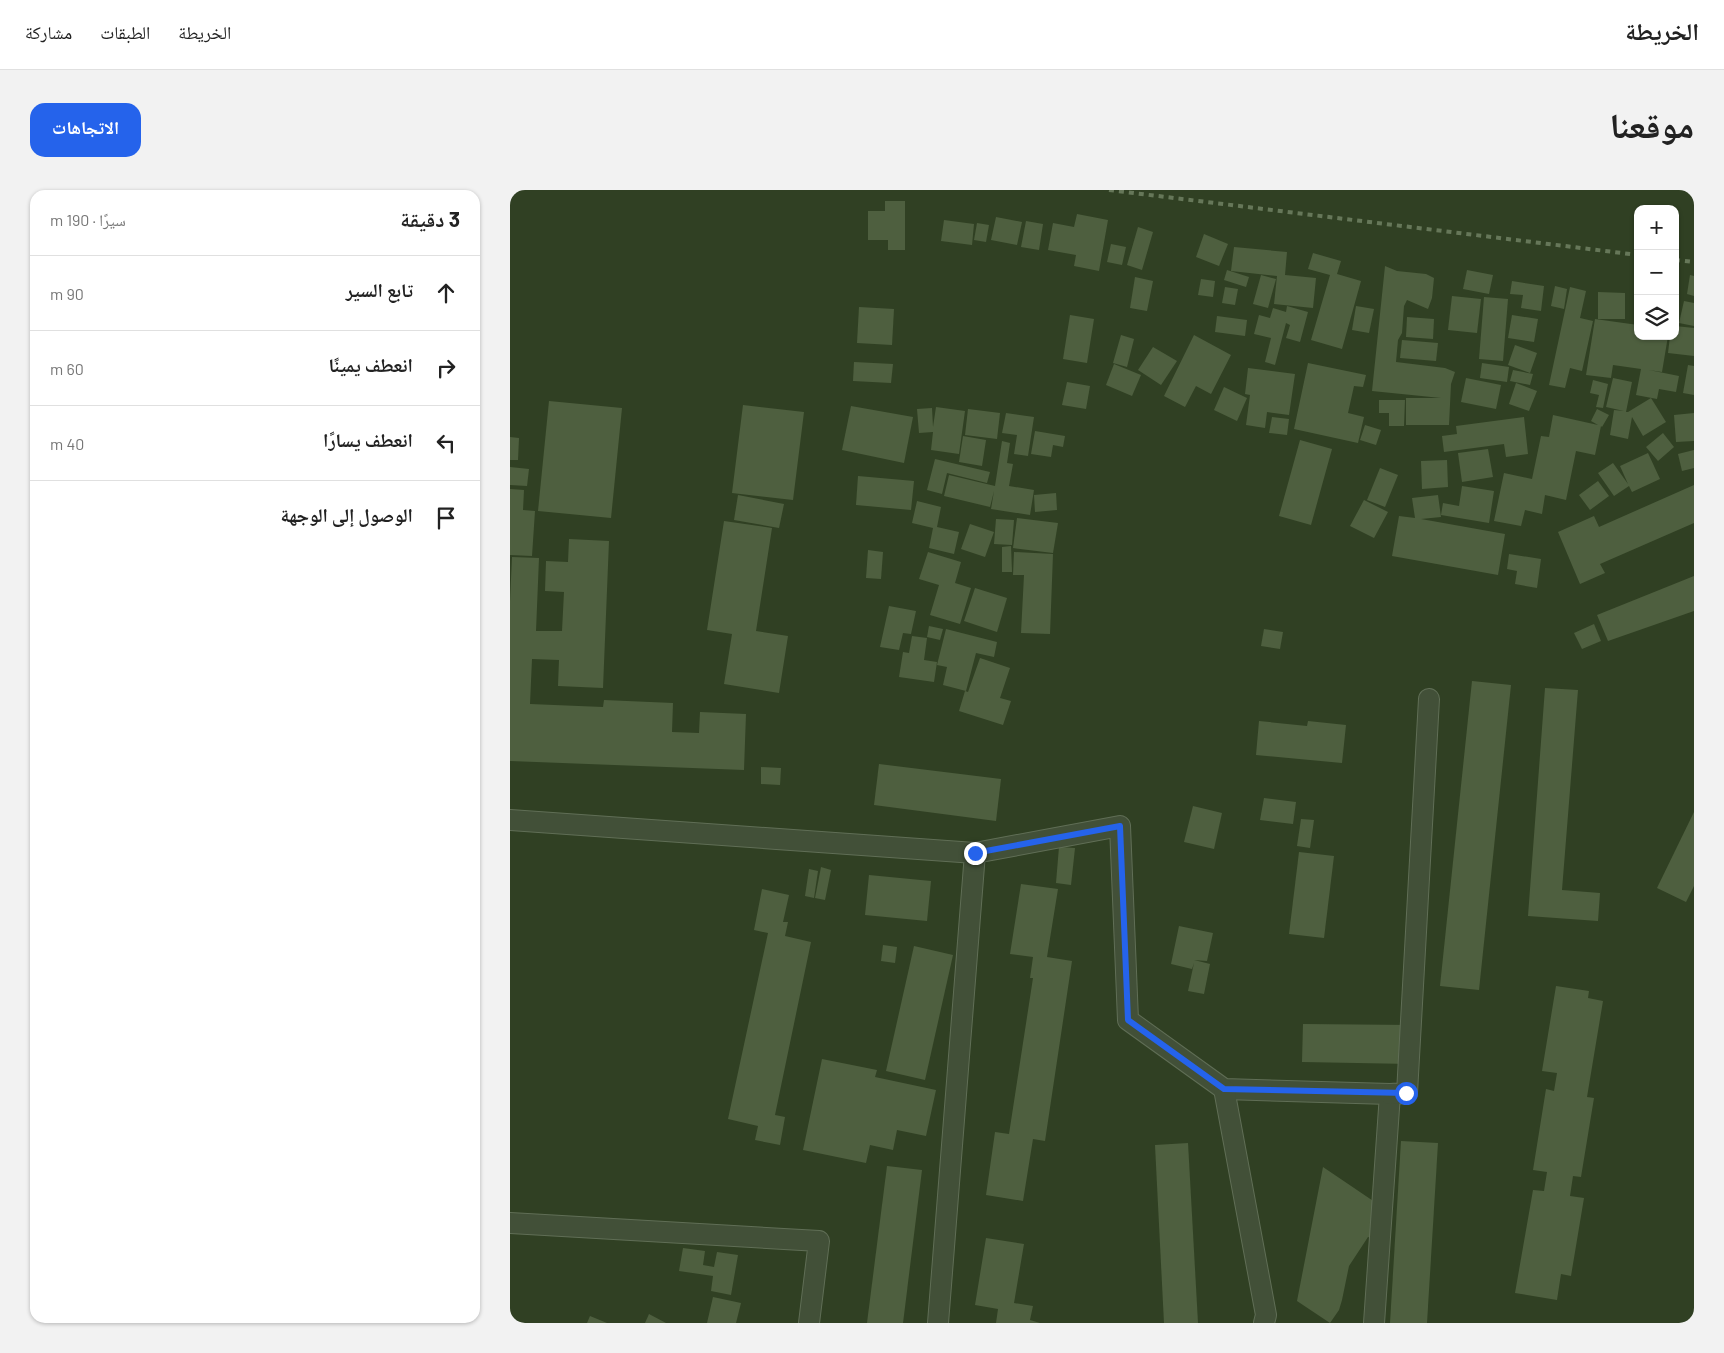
<!DOCTYPE html>
<html lang="ar">
<head>
<meta charset="utf-8">
<style>
  body { margin:0; font-family:Barlow,"Noto Naskh Arabic",sans-serif; background:#f2f2f2; color:#222; direction:rtl }
  .controls { position:absolute; right:15px; top:15px; display:grid; overflow:hidden; border-radius:10px; box-shadow:0 1px 4px #0004 }
  .controls button { width:45px; height:45px; display:grid; place-items:center; padding:0; border:0; border-bottom:1px solid #e0e0e0; background:#fff; color:#222; font:25px sans-serif }
  .stop { position:absolute; width:15px; height:15px; margin:-11px; border:4px solid #2563eb; border-radius:50%; background:#fff }
  .stop.end { background:#2563eb; border-color:#fff; box-shadow:0 1px 5px #0008 }
  .list { margin:0; padding:0; list-style:none }
  h2 { display:flex; justify-content:space-between; align-items:center; height:65px; margin:0; padding:0 20px; font-size:21px }
  h2 small { font-size:16px; font-weight:400; color:#767676 }
  .list li { display:grid; grid-template-columns:32px 1fr auto; gap:15px; align-items:center; box-sizing:border-box; height:75px; padding:0 20px; border-top:1px solid #e0e0e0 }
  .list b { display:block; font-size:19px; white-space:nowrap }
  .list em { font-size:16px; font-style:normal; color:#767676 }
  .icon { flex:none; width:28px; height:28px; fill:none; stroke:currentColor; stroke-width:2; stroke-linecap:round; stroke-linejoin:round }
  .map { position:relative; flex:none; width:1184px; height:1133px; overflow:hidden; direction:ltr; border-radius:15px }
  header { display:flex; align-items:center; gap:30px; box-sizing:border-box; height:70px; padding:0 25px; background:#fff; border-bottom:1px solid #e0e0e0 }
  header strong { font-size:24px }
  nav { display:flex; gap:28px; margin-inline-start:auto; font-size:18px }
  .intro { display:flex; align-items:center; justify-content:space-between; box-sizing:border-box; height:120px; padding:0 30px }
  h1 { margin:0; font-size:35px }
  .button { padding:12px 22px; border-radius:15px; background:#2563eb; color:#fff; font-size:18px; font-weight:700 }
  main { display:flex; gap:30px; padding:0 30px }
  aside { flex:1; background:#fff; border-radius:15px; box-shadow:0 1px 4px #0004 }
  .map>svg:first-child { display:block }
</style>
</head>
<body>
<header>
<strong>الخريطة</strong>
<nav><a>الخريطة</a><a>الطبقات</a><a>مشاركة</a></nav>
</header>
<div class="intro"><h1>موقعنا</h1><a class="button">الاتجاهات</a></div>
<main>
<div class="map">
<svg width="1184" height="1133" viewBox="0 0 1184 1133">
  <rect width="100%" height="100%" fill="#304023"/>
  <!-- building -->
  <g fill="#4e5f3f">
    <path d="M375 11H395V60H378V50H358V21H375Z"/>
    <path d="M567 24 598 30 589 81 564 76 566 65 538 60 543 33 564 37Z"/>
    <path d="M486 27 512 32 507 55 481 50Z"/>
    <path d="M434 30 464 34 462 55 431 51Z"/>
    <path d="M516 31 533 34 529 60 511 57Z"/>
    <path d="M467 33 479 35 476 52 464 50Z"/>
    <path d="M628 37 643 42 632 80 617 75Z"/>
    <path d="M694 44 718 54 709 76 686 67Z"/>
    <path d="M601 54 616 57 612 75 597 72Z"/>
    <path d="M724 57 777 62 775 85 806 88 803 118 764 114 767 86 721 81Z"/>
    <path d="M803 63 831 71 827 84 851 91 832 159 801 150 820 85 798 79Z"/>
    <path d="M875 76 887 81 916 84 924 88 922 108 918 119 897 110 894 116 892 143 888 150 886 172 935 178 945 182 941 194 939 235H896V208H931L862 201Z"/>
    <path d="M717 80 739 87 736 97 714 90Z"/>
    <path d="M957 80 983 85 979 104 953 99Z"/>
    <path d="M751 85 766 89 758 118 743 114Z"/>
    <path d="M1180 85 1184 86V106L1177 104Z"/>
    <path d="M625 87 643 91 637 121 620 118Z"/>
    <path d="M691 89 705 91 703 107 688 105Z"/>
    <path d="M1002 91 1034 96 1031 121 1011 118 1013 105 1000 104Z"/>
    <path d="M1045 96 1057 99 1054 119 1041 116Z"/>
    <path d="M715 97 728 99 725 115 712 113Z"/>
    <path d="M1060 97 1076 101 1070 128 1083 131 1072 181 1060 178 1055 198 1039 195Z"/>
    <path d="M1088 102 1115 103V129H1088Z"/>
    <path d="M942 106 971 109 967 143 938 140Z"/>
    <path d="M974 107 998 109 993 171 969 169Z"/>
    <path d="M1165 110 1169 111 1166 128H1165Z"/>
    <path d="M1174 111 1184 113V136L1169 133Z"/>
    <path d="M777 116 798 122 790 152 776 148 780 135 776 133 765 175 755 172 761 148 744 144 749 125 760 128 763 118 776 122Z"/>
    <path d="M846 116 864 119 859 143 842 140Z"/>
    <path d="M349 117 384 119 382 155 347 153Z"/>
    <path d="M560 125 584 129 577 173 553 169Z"/>
    <path d="M1002 125 1028 129 1024 152 998 148Z"/>
    <path d="M707 126 737 130 735 146 705 142Z"/>
    <path d="M897 127 924 129 923 149 896 147Z"/>
    <path d="M1085 129 1128 135V146H1158L1152 182 1139 180 1169 186 1166 202 1149 199 1147 209 1126 205 1131 179 1103 175 1101 188 1076 185Z"/>
    <path d="M1165 136 1184 138V166L1158 163 1160 146H1165Z"/>
    <path d="M611 145 624 149 617 177 603 173Z"/>
    <path d="M684 145 721 165 701 204 686 196 675 217 654 206Z"/>
    <path d="M892 150 928 153 926 171 890 168Z"/>
    <path d="M1005 155 1027 163 1020 183 998 175Z"/>
    <path d="M643 157 667 171 651 195 628 180Z"/>
    <path d="M344 172 383 174 381 193 343 191Z"/>
    <path d="M798 173 856 185 853 197 844 196 838 223 854 227 848 253 784 239Z"/>
    <path d="M972 173 999 177 997 192 970 188Z"/>
    <path d="M604 174 631 185 622 206 596 195Z"/>
    <path d="M1178 175 1184 176V205L1173 203Z"/>
    <path d="M738 178 785 184 779 225 757 222 755 238 736 235 740 205 735 204Z"/>
    <path d="M1003 180 1023 184 1020 195 1000 191Z"/>
    <path d="M956 188 991 195 986 219 951 212Z"/>
    <path d="M1103 188 1122 192 1116 222H1118L1141 208 1156 232 1133 246 1122 227 1118 249 1100 245 1104 220 1114 221 1096 217Z"/>
    <path d="M1083 190 1098 194 1093 218 1086 217 1089 205 1080 203Z"/>
    <path d="M557 192 580 196 576 219 552 215Z"/>
    <path d="M1006 193 1027 201 1019 221 999 214Z"/>
    <path d="M714 197 737 208 727 231 704 220Z"/>
    <path d="M869 210H895L894 236H879V223H869Z"/>
    <path d="M39 211 112 218 101 328 28 321Z"/>
    <path d="M233 215 294 222 283 310 222 303Z"/>
    <path d="M341 216 403 227 394 273 332 260Z"/>
    <path d="M426 217 455 221 449 264 421 260 423 242 409 243 407 219 422 218 423 237Z"/>
    <path d="M458 219 490 223 487 249 455 245Z"/>
    <path d="M1087 219 1099 225 1092 237 1091 236 1085 265 1066 261 1056 310 1035 305 1032 324 1015 320 1011 336 984 331 994 283 1022 289 1031 246 1039 247 1043 225 1088 235 1081 231Z"/>
    <path d="M496 223 524 227 518 266 504 264 507 245 492 243Z"/>
    <path d="M1184 223V251L1166 252 1164 225Z"/>
    <path d="M762 227 779 229 777 245 759 243Z"/>
    <path d="M1014 227 1018 264 996 267 994 254 934 262 932 246 947 244 946 236Z"/>
    <path d="M855 235 871 240 866 255 850 250Z"/>
    <path d="M525 241 555 246 553 257 543 255 541 267 521 264Z"/>
    <path d="M1153 243 1164 257 1148 271 1136 257Z"/>
    <path d="M453 246 476 250 472 276 449 272Z"/>
    <path d="M0 247 9 248 8 270H0Z"/>
    <path d="M790 250 822 259 801 335 769 326Z"/>
    <path d="M492 251 500 253 497 273 503 274 499 296 524 300 520 325 481 319 484 301 480 317 434 306 439 285 485 296Z"/>
    <path d="M978 259 983 287 952 292 948 263Z"/>
    <path d="M1184 260V278L1172 281 1168 264Z"/>
    <path d="M1138 263 1150 289 1122 302 1119 296 1104 306 1088 283 1103 273 1118 294 1110 276Z"/>
    <path d="M425 269 480 282 477 293 437 283 432 304 417 300Z"/>
    <path d="M937 270 938 297 912 299 911 271Z"/>
    <path d="M0 277 19 279 17 296 0 295Z"/>
    <path d="M870 278 888 285 875 317 857 310Z"/>
    <path d="M348 286 404 291 401 320 346 315Z"/>
    <path d="M1088 291 1099 306 1080 320 1069 305Z"/>
    <path d="M1184 295V333L1090 374 1095 383 1070 394 1048 342 1084 326 1089 337Z"/>
    <path d="M952 296 984 301 979 333 931 325 933 313 949 316Z"/>
    <path d="M0 299 14 300 13 320 25 321 22 366 0 365Z"/>
    <path d="M546 303 547 320 525 322 524 305Z"/>
    <path d="M228 305 274 314 269 338 224 330Z"/>
    <path d="M928 305 931 327 911 329 995 344 988 385 882 366 889 326 905 328 902 308Z"/>
    <path d="M854 310 878 322 864 348 840 336Z"/>
    <path d="M407 311 431 317 427 337 449 342 444 364 419 358 423 338 402 333Z"/>
    <path d="M507 328 548 333 543 363 503 358Z"/>
    <path d="M486 329 504 330 502 355 484 354Z"/>
    <path d="M214 331 262 338 246 441 278 446 269 503 214 494 222 444 197 440Z"/>
    <path d="M460 334 484 342 475 367 451 359Z"/>
    <path d="M59 349 99 351 93 498 48 496 49 470 22 469 20 514 93 517 94 510 163 513 162 542 189 543 190 522 236 524 234 580 0 571V411L2 367 29 368 26 441H52L54 402 35 401 36 371 58 372Z"/>
    <path d="M501 356 502 382H492V357Z"/>
    <path d="M358 360 373 362 371 389 356 388Z"/>
    <path d="M418 362 451 372 445 393 461 398 450 434 420 425 429 395 409 389Z"/>
    <path d="M504 362 543 364 540 444 511 443 514 385H503Z"/>
    <path d="M999 364 1031 369 1027 398 1005 394 1007 381 997 379Z"/>
    <path d="M1184 386V421L1098 451 1087 425Z"/>
    <path d="M465 398 497 408 487 442 454 431Z"/>
    <path d="M379 416 406 421 401 444 393 443 389 460 370 457Z"/>
    <path d="M1084 434 1091 451 1072 459 1064 443Z"/>
    <path d="M419 436 433 439 430 450 417 447Z"/>
    <path d="M436 439 487 452 484 467 466 463 456 501 433 495 437 477 427 475Z"/>
    <path d="M754 439 773 442 770 459 751 456Z"/>
    <path d="M402 446 417 448 414 470 427 472 424 492 389 487 393 462 399 463Z"/>
    <path d="M470 468 500 478 490 508 501 511 493 535 449 521 455 501 458 502Z"/>
    <path d="M962 491 1001 495 969 800 930 796Z"/>
    <path d="M1035 498 1068 500 1052 700 1090 703 1088 731 1018 726Z"/>
    <path d="M749 531 797 536 798 531 836 535 832 573 746 565Z"/>
    <path d="M369 574 491 589 486 631 364 615Z"/>
    <path d="M251 577 271 578 270 595 251 594Z"/>
    <path d="M754 608 786 612 783 634 750 630Z"/>
    <path d="M683 616 712 623 704 659 674 652Z"/>
    <path d="M1184 622V696L1176 712 1147 698Z"/>
    <path d="M791 629 804 630 800 658 787 656Z"/>
    <path d="M549 657 565 658 561 695 546 693Z"/>
    <path d="M789 662 824 666 814 748 779 744Z"/>
    <path d="M311 677 321 680 315 710 305 708Z"/>
    <path d="M299 679 308 681 304 708 295 706Z"/>
    <path d="M359 685 421 691 417 731 355 725Z"/>
    <path d="M511 694 548 699 537 767 562 771 535 951 523 949 513 1011 476 1005 485 942 499 944 523 788H520L523 767 500 764Z"/>
    <path d="M252 699 279 705 273 732H278L275 746 301 752 265 925 275 927 270 955 245 950 248 936 218 929 258 743 244 740Z"/>
    <path d="M669 736 703 743 697 771 684 770 700 774 694 804 678 801 684 773 682 779 661 774Z"/>
    <path d="M373 755 387 757 385 773 371 771Z"/>
    <path d="M404 756 443 765 415 890 376 881Z"/>
    <path d="M1046 796 1079 801 1078 808 1093 811 1077 907 1084 908 1071 987 1063 986 1060 1006 1074 1008 1061 1086 1051 1084 1047 1110 1005 1103 1023 1000 1034 1001 1037 982 1023 980 1036 899 1044 901 1047 883 1032 881Z"/>
    <path d="M793 834 902 835 901 874 792 872Z"/>
    <path d="M312 869 367 880 365 887 426 900 416 946 387 940 383 960 360 955 356 973 293 960Z"/>
    <path d="M891 951 928 953 917 1133H880Z"/>
    <path d="M678 953 688 1133H654L645 955Z"/>
    <path d="M377 976 412 980 393 1133H357Z"/>
    <path d="M813 977 881 1023 875 1051 858 1047 839 1076 832 1110 829 1120 820 1133 787 1111Z"/>
    <path d="M476 1048 514 1054 504 1113 523 1116 520 1130 530 1133H486L488 1119 465 1115Z"/>
    <path d="M173 1058 195 1061 193 1075 204 1077 207 1062 228 1065 221 1105 201 1101 203 1086 169 1081Z"/>
    <path d="M203 1107 231 1113 226 1133H197Z"/>
    <path d="M139 1124 156 1133H135Z"/>
    <path d="M80 1126 97 1133H77Z"/>
  </g>
  <g fill="none" stroke-linecap="round" stroke-linejoin="round">
    <defs>
      <g id="street">
        <path d="M0 630 465 663 428 1133"/>
        <path d="M465 663 610 636 618 830 714 899 880 904 864 1133"/>
        <path d="M714 899 756 1125 754 1133"/>
        <path d="M880 904 897 903 919 509"/>
        <path d="M0 1033 309 1051 299 1133"/>
      </g>
    </defs>
    <!-- street casing -->
    <use href="#street" stroke="#606e56" stroke-width="22"/>
    <!-- street -->
    <use href="#street" stroke="#425038" stroke-width="20"/>
    <!-- rail -->
    <g stroke="#667759" stroke-width="4" stroke-dasharray="5 5" stroke-linecap="butt">
      <path d="M599 0 1128 65"/>
      <path d="M1165 70 1184 72"/>
    </g>
  </g>
  <g fill="none" stroke-linecap="round" stroke-linejoin="round">
    <!-- route -->
    <path stroke="#2563eb" stroke-width="6" d="M465 663 610 636 618 830 714 899 896 903"/>
  </g>
</svg>
<div class="controls">
<button>+</button>
<button>−</button>
<button><svg class="icon" aria-label="layers" viewBox="0 0 24 24"><path d="M12 4l9 5-9 5-9-5zM3 14l9 5 9-5"/></svg></button>
</div>
<div class="stop" style="left:896px;top:903px"></div>
<div class="stop end" style="left:465px;top:663px"></div>
</div>
<aside>
<h2>3 دقيقة<small>سيرًا · 190 m</small></h2>
<ul class="list">
<li><svg class="icon" aria-label="ahead" viewBox="0 0 24 24"><path d="M12 20V5M6 11l6-6 6 6"/></svg><div><b>تابع السير</b></div><em>90 m</em></li>
<li><svg class="icon" aria-label="right" viewBox="0 0 24 24"><path d="M7 20v-9h11M14 6l5 5-5 5"/></svg><div><b>انعطف يمينًا</b></div><em>60 m</em></li>
<li><svg class="icon" aria-label="left" viewBox="0 0 24 24"><path d="M17 20v-9H6M10 6l-5 5 5 5"/></svg><div><b>انعطف يسارًا</b></div><em>40 m</em></li>
<li><svg class="icon" aria-label="arrive" viewBox="0 0 24 24"><path d="M6 21V4h12l-3 4 3 4H6"/></svg><div><b>الوصول إلى الوجهة</b></div></li>
</ul>
</aside>
</main>
</body>
</html>
